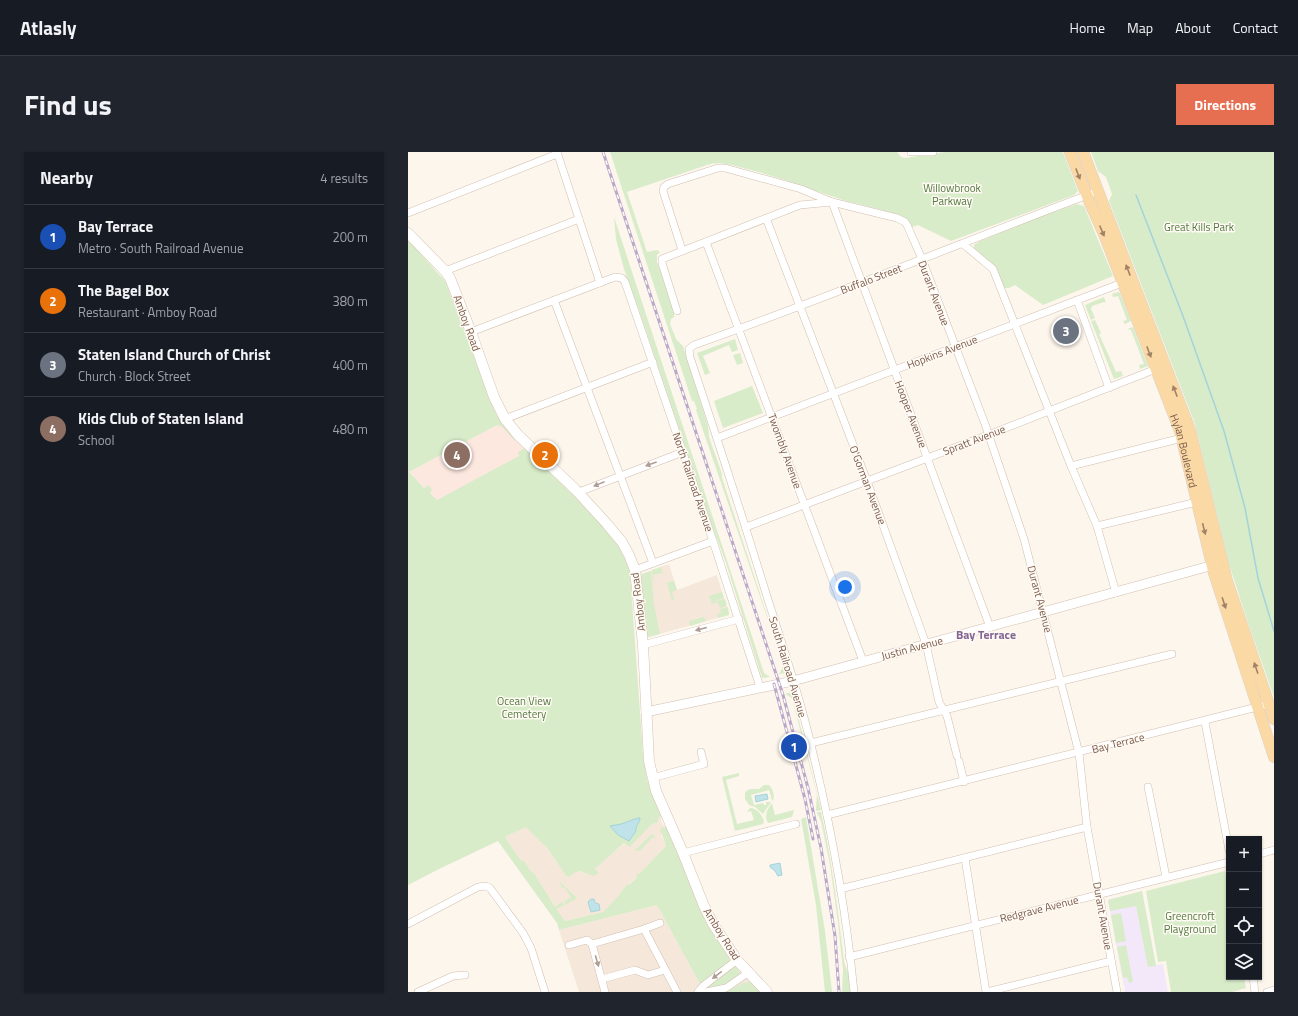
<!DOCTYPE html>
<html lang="en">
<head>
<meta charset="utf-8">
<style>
  body { margin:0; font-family:"Titillium Web",sans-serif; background:#20242c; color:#f1f3f6 }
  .controls { position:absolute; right:12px; bottom:12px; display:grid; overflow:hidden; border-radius:0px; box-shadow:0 1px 3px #0004 }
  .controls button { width:36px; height:36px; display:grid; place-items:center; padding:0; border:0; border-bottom:1px solid #363941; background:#171b24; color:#f1f3f6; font:20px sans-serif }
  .you { position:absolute; left:437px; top:435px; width:14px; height:14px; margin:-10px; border:3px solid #fff; border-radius:50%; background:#1a73e8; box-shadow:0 0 0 6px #1a73e833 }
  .badge { display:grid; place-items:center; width:26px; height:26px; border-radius:50%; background:#e76f51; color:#fff; font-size:13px; font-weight:700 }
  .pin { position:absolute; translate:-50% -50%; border:2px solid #fff; box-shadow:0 1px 4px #0006 }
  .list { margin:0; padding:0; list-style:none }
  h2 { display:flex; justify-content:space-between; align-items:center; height:52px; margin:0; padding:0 16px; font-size:17px }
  h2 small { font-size:13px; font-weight:400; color:#9ea1a6 }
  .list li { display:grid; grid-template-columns:26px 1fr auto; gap:12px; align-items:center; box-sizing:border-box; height:64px; padding:0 16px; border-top:1px solid #363941 }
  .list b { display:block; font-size:15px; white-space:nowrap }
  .list p { margin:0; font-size:13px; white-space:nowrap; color:#9ea1a6 }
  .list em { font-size:13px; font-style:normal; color:#9ea1a6 }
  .icon { flex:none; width:22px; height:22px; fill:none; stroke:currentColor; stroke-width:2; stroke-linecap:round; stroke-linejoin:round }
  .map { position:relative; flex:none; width:866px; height:840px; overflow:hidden; border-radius:0px }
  header { display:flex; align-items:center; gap:24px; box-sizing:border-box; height:56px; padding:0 20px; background:#171b24; border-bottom:1px solid #363941 }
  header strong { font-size:19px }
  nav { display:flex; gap:22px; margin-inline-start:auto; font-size:14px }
  .intro { display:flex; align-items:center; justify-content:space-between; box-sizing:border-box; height:96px; padding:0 24px }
  h1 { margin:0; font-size:28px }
  .button { padding:10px 18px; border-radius:0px; background:#e76f51; color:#fff; font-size:14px; font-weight:700 }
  main { display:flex; gap:24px; padding:0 24px }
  aside { flex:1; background:#171b24; border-radius:0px; box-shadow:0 1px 3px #0004 }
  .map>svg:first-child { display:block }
</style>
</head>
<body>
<header>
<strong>Atlasly</strong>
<nav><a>Home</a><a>Map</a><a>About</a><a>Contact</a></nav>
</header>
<div class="intro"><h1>Find us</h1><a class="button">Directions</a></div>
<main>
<aside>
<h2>Nearby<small>4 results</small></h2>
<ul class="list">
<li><span class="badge" style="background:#1a4fb4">1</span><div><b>Bay Terrace</b><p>Metro · South Railroad Avenue</p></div><em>200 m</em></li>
<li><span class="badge" style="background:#e8710a">2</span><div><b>The Bagel Box</b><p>Restaurant · Amboy Road</p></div><em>380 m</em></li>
<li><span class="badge" style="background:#6b7280">3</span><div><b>Staten Island Church of Christ</b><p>Church · Block Street</p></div><em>400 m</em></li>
<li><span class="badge" style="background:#8d6e63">4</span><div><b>Kids Club of Staten Island</b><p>School</p></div><em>480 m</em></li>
</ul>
</aside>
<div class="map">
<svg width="866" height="840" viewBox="0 0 866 840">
  <rect width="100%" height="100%" fill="#fdf6ec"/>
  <!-- residential -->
  <g fill="#f5e8da">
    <path d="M261 412 269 438 309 423 321 463 240 485 231 425 234 422Z"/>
    <path d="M253 664V669L256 674 260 676 253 683 258 694 195 760 149 771 90 689 118 674 140 697 158 724 162 725 166 721 170 719 179 722 217 691 222 694 243 673 250 670V666Z"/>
    <path d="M249 753 292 832 321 811V804L344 829 335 831 318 840H171L151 778Z"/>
  </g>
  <!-- commercial -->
  <path fill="#fde8e0" d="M93 270 120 300 28 350 1 320Z"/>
  <!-- education -->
  <path fill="#f3e8fa" d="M734 739 748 813 755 812 760 840H717L700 748Z"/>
  <!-- green -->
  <g fill="#d8ecc9">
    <path d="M202 0H489L493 5 497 6 537 0H655L670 39 666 43 543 89 510 73 504 75C503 73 502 70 499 68 480 57 455 54 435 48 401 37 369 24 335 16 324 13 313 10 302 12L219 40 239 100 249 98 252 100 249 103V110L266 159V165L263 167 262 172 268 187 275 194 283 219 300 274 301 285 314 322V326L378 521 371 522 375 515 371 500 288 258 289 257 286 249H284Z"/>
    <path d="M683 0H866V545L841 474 821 412 787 272 701 49 704 42 698 25 690 19Z"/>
    <path d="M669 52 676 54 705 124 635 153 607 133 601 136H596L587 115 566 96V93L572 89 636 63Z"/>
    <path d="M206 65 356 521 362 525 354 526 318 411 302 368 231 158 216 117 208 87Z"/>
    <path d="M0 88 37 129 88 262 93 270 109 287 107 289 94 275 89 273 1 320 16 336 21 333 24 338 22 341 29 348 111 304 110 300 117 296 168 346 199 379 209 392 218 407 222 421 235 602 239 627 253 664 250 666V670L243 673 222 695 216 691 189 715 187 717 191 721 186 724 171 719 166 721 162 725 158 724 140 697 118 675 97 685 113 709 115 708 124 721 125 720 147 755 154 750 156 753 148 757 157 769 195 760 212 742V741L220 732 221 733 229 725 228 724 230 721 231 722 258 694 252 677 256 675 260 676 297 768 321 806V811L292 832 249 753 151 778 149 771 90 689 31 717 0 733Z"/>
    <path d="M710 140 712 141 723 169 717 172 715 169 719 168 710 144 705 145 704 142Z"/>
    <path d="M696 145 698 151 696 150 684 154 683 157 687 166 683 168 677 153Z"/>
    <path d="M687 168 693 181 691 182C697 196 702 206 708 220L713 219 715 224 706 227 683 169Z"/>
    <path d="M725 175 740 214 732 217 731 213 736 212 723 178 719 177Z"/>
    <path d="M327 187 330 198 324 200 321 193 295 204 302 221 297 223 289 201Z"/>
    <path d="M332 201 335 211 329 213 325 203Z"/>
    <path d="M342 229 355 261 315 276 306 249 344 234Z"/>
    <path d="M253 415 255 421 245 423 246 429 245 430 244 418Z"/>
    <path d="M243 419 246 452 252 482 241 485 239 483 231 425 234 422Z"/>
    <path d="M266 429 269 438 264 440 266 448 264 449 259 431Z"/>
    <path d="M314 440 316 446 303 450 301 444Z"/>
    <path d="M317 447 319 454 312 456 310 450 304 452 303 450Z"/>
    <path d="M320 455 321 463 310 466 309 462 313 461 312 457Z"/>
    <path d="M296 465 298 469 282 474 281 469Z"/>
    <path d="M384 540 413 658 409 659 408 658 409 643 384 546 377 542Z"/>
    <path d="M331 621V624L318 628 329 672 346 668 343 659 339 660 342 656C349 656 354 663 356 669L355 672 327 679 314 625Z"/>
    <path d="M356 633H361C365 637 367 644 365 649L364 648 361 638 343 643 346 653 355 651 356 653H358V650H363L355 662 347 655 341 653 337 647V640L342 637H351Z"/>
    <path d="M364 651 367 663 386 658 384 665 360 671C356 664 359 657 364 651Z"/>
    <path d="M410 660H413C424 709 430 759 436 809L438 816 442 824V840H434L435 818 430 771 422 713 413 669 409 661Z"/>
    <path d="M398 665 417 779 424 840H417L408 753 393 667Z"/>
    <path d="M244 682 246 683 248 687 245 685 232 699 230 698 228 700 227 698Z"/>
    <path d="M817 719 821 742V825H836L838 836 824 840H763L758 809 750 810 738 739Z"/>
    <path d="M151 729 168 745 166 750 165 748 157 753 156 750 163 745 156 735 154 736Z"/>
    <path d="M734 739 748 814 740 815 728 754 702 759 700 748Z"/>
    <path d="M713 761 718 789 708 791 703 763Z"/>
    <path d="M718 793 725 830 721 831 719 825 715 826 709 795Z"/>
    <path d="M325 815H328L332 821C324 832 310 835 298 838L297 836Z"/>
    <path d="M344 829 353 840H318L335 831Z"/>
  </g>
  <!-- water -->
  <g fill="#bfe3e8" stroke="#a5d3da">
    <path d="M359 642 360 647 348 650 347 644Z"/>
    <path d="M230 666H232C232 671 227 674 228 679L221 689 210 683 202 674 213 672Z"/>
    <path d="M372 711 374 723 370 724 367 719 362 715V713Z"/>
    <path d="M183 747H186L187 751 191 752 192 758 183 760 180 750Z"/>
  </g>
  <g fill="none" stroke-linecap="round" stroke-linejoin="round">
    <!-- stream -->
    <path stroke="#a5d3da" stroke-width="1.5" d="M728 43 775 164 816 279 837 356 850 426 866 479"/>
    <defs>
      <g id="minor">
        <path d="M149 0 192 131"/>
        <path d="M503 0H525"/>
        <path d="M0 61 149 2"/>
        <path d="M358 66 459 329 518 492 531 550 539 564 549 604"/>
        <path d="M298 90 455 509"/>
        <path d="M555 92 585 117 663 314 689 374 708 441"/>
        <path d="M274 98 255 39 256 35 260 32 310 16H317L393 37 424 50 582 475"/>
        <path d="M37 119 171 67"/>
        <path d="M146 148 245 411"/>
        <path d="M669 148 701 236"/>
        <path d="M269 159 254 111V107L392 53 424 50 489 66 497 70 499 73 514 107 577 272 616 387 671 601 679 675 709 840"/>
        <path d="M63 180 207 125 214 126 217 130 305 389 352 535"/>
        <path d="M97 267 245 210"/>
        <path d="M309 286 714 131"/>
        <path d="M663 314 774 286"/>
        <path d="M171 340 275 300"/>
        <path d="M689 374 789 350"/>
        <path d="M338 375 580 283 748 217"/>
        <path d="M227 418 305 389"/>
        <path d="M235 493 331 467"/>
        <path d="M797 570 821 698"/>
        <path d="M403 591 764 502"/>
        <path d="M551 609 556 630"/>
        <path d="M244 626 296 612 293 600"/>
        <path d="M740 635 758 725"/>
        <path d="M419 663 861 552"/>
        <path d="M275 701 388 672"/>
        <path d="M851 702 866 698"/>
        <path d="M557 706 578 840"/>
        <path d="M432 737 679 675"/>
        <path d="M0 772 70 735 78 734 82 736 115 781 123 796 137 840"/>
        <path d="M236 777 269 840"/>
        <path d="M184 792 197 840"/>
        <path d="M161 793 179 788 184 792 236 777 252 771"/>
        <path d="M441 805 821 710"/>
        <path d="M845 825 847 840"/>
        <path d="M194 827 227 818 240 823 257 818"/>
        <path d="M10 840 45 824 57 823"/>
        <path d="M290 840 295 834 329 808"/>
        <path d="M298 840 318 836 341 820"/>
        <path d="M446 840C438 757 423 674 403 593 391 541 373 489 357 438 333 360 308 283 282 205L281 197 286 193C422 145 555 90 690 39"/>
        <path d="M579 840 703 809"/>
        <path d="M859 840 866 838"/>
      </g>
      <path id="tertiary" d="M238 560 385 529 809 412"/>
      <path id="secondary" d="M0 81 37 119 42 126 63 180 86 245 97 267 110 283 167 337 199 372 214 390 221 403 227 418 235 493 241 609 248 639 275 701 296 754 305 772 329 808 359 840"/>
      <g id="primary">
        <path id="s1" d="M662 0 682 51 696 82 772 279 806 421 866 605"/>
        <path d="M675 0 782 278 819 429 866 567"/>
      </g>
    </defs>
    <!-- minor casing -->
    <use href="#minor" stroke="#d1beb0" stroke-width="8"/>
    <!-- tertiary casing -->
    <use href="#tertiary" stroke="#d1beb0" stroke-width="10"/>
    <!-- secondary casing -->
    <use href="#secondary" stroke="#d6c0b0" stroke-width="11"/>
    <!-- primary casing -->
    <use href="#primary" stroke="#dad1cd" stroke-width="12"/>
    <!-- minor -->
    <use href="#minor" stroke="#fff" stroke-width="7"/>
    <!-- tertiary -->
    <use href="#tertiary" stroke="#fff" stroke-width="9"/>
    <!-- secondary -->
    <use href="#secondary" stroke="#fff" stroke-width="10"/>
    <!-- primary -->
    <use href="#primary" stroke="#fbd9a5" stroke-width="11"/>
    <defs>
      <g id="rail">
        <path d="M195 0 375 543 400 636 413 696 427 784 431 840"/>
        <path d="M366 532 397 647 405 687"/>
      </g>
    </defs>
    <!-- rail casing -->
    <use href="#rail" stroke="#b9a8c9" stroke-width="3"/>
    <!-- rail -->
    <use href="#rail" stroke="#fffaf3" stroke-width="1.5" stroke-dasharray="4.5" stroke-linecap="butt"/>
  </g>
  <!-- one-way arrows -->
  <defs><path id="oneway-solid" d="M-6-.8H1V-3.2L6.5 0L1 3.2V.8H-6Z"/></defs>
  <g fill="#a18267">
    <use href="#oneway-solid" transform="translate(670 22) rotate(69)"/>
    <use href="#oneway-solid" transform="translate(694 79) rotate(67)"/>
    <use href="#oneway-solid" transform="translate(720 118) rotate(-111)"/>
    <use href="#oneway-solid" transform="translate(741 200) rotate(69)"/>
    <use href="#oneway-solid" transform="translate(767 239) rotate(-111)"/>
    <use href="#oneway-solid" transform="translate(796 377) rotate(76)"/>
    <use href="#oneway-solid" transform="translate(816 451) rotate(72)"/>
    <use href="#oneway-solid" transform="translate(848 516) rotate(-109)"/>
  </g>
  <g fill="#af9d94">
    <use href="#oneway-solid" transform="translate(243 312) rotate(160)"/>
    <use href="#oneway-solid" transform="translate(191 332) rotate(158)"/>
    <use href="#oneway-solid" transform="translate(293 477) rotate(165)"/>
    <use href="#oneway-solid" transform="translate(189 809) rotate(74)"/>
    <use href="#oneway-solid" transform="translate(309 823) rotate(143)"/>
  </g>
  <g text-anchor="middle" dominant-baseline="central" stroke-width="3" stroke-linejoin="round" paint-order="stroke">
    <!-- park labels -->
    <g font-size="11" fill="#537a41" stroke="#fffaf3">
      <text x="544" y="36">Willowbrook<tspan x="544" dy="13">Parkway</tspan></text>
      <text x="791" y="75">Great Kills Park</text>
      <text x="116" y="549">Ocean View<tspan x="116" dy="13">Cemetery</tspan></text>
      <text x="782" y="764">Greencroft<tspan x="782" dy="13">Playground</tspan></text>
    </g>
    <!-- street labels -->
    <g font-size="11" fill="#7a5c4d" stroke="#fffaf3">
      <text transform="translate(463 127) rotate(-21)">Buffalo Street</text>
      <text transform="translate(526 141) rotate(69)">Durant Avenue</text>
      <text transform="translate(59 171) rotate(70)">Amboy Road</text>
      <text transform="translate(534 200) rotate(-21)">Hopkins Avenue</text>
      <text transform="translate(503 262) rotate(69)">Hooper Avenue</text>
      <text transform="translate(566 288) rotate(-21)">Spratt Avenue</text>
      <text transform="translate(377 299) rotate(70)">Twombly Avenue</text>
      <text stroke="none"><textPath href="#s1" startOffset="320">Hylan Boulevard</textPath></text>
      <text transform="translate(285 330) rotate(71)">North Railroad Avenue</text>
      <text transform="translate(460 333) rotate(69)">O'Gorman Avenue</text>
      <text transform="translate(632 447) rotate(75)">Durant Avenue</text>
      <text transform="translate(230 450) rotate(-97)">Amboy Road</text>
      <text transform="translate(504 496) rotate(-15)">Justin Avenue</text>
      <text transform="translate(380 515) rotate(73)">South Railroad Avenue</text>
      <text transform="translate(710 591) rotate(-14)">Bay Terrace</text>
      <text transform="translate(631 757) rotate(-14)">Redgrave Avenue</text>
      <text transform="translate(695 764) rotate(80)">Durant Avenue</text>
      <text transform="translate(314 782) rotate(58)">Amboy Road</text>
    </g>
    <!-- neighbourhood labels -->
    <g font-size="12" font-weight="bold" fill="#846695" stroke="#fffaf3">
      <text x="578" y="482">Bay Terrace</text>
    </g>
  </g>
</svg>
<div class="controls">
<button>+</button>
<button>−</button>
<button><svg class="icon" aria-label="locate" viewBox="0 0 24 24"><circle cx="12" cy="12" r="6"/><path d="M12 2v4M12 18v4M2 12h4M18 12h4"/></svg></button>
<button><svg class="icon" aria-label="layers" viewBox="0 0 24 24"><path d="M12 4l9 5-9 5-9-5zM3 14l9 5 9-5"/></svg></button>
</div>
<div class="you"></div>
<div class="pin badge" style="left:386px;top:595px;background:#1a4fb4">1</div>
<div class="pin badge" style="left:137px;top:303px;background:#e8710a">2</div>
<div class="pin badge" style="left:658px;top:179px;background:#6b7280">3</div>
<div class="pin badge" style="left:49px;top:303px;background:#8d6e63">4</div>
</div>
</main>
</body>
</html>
